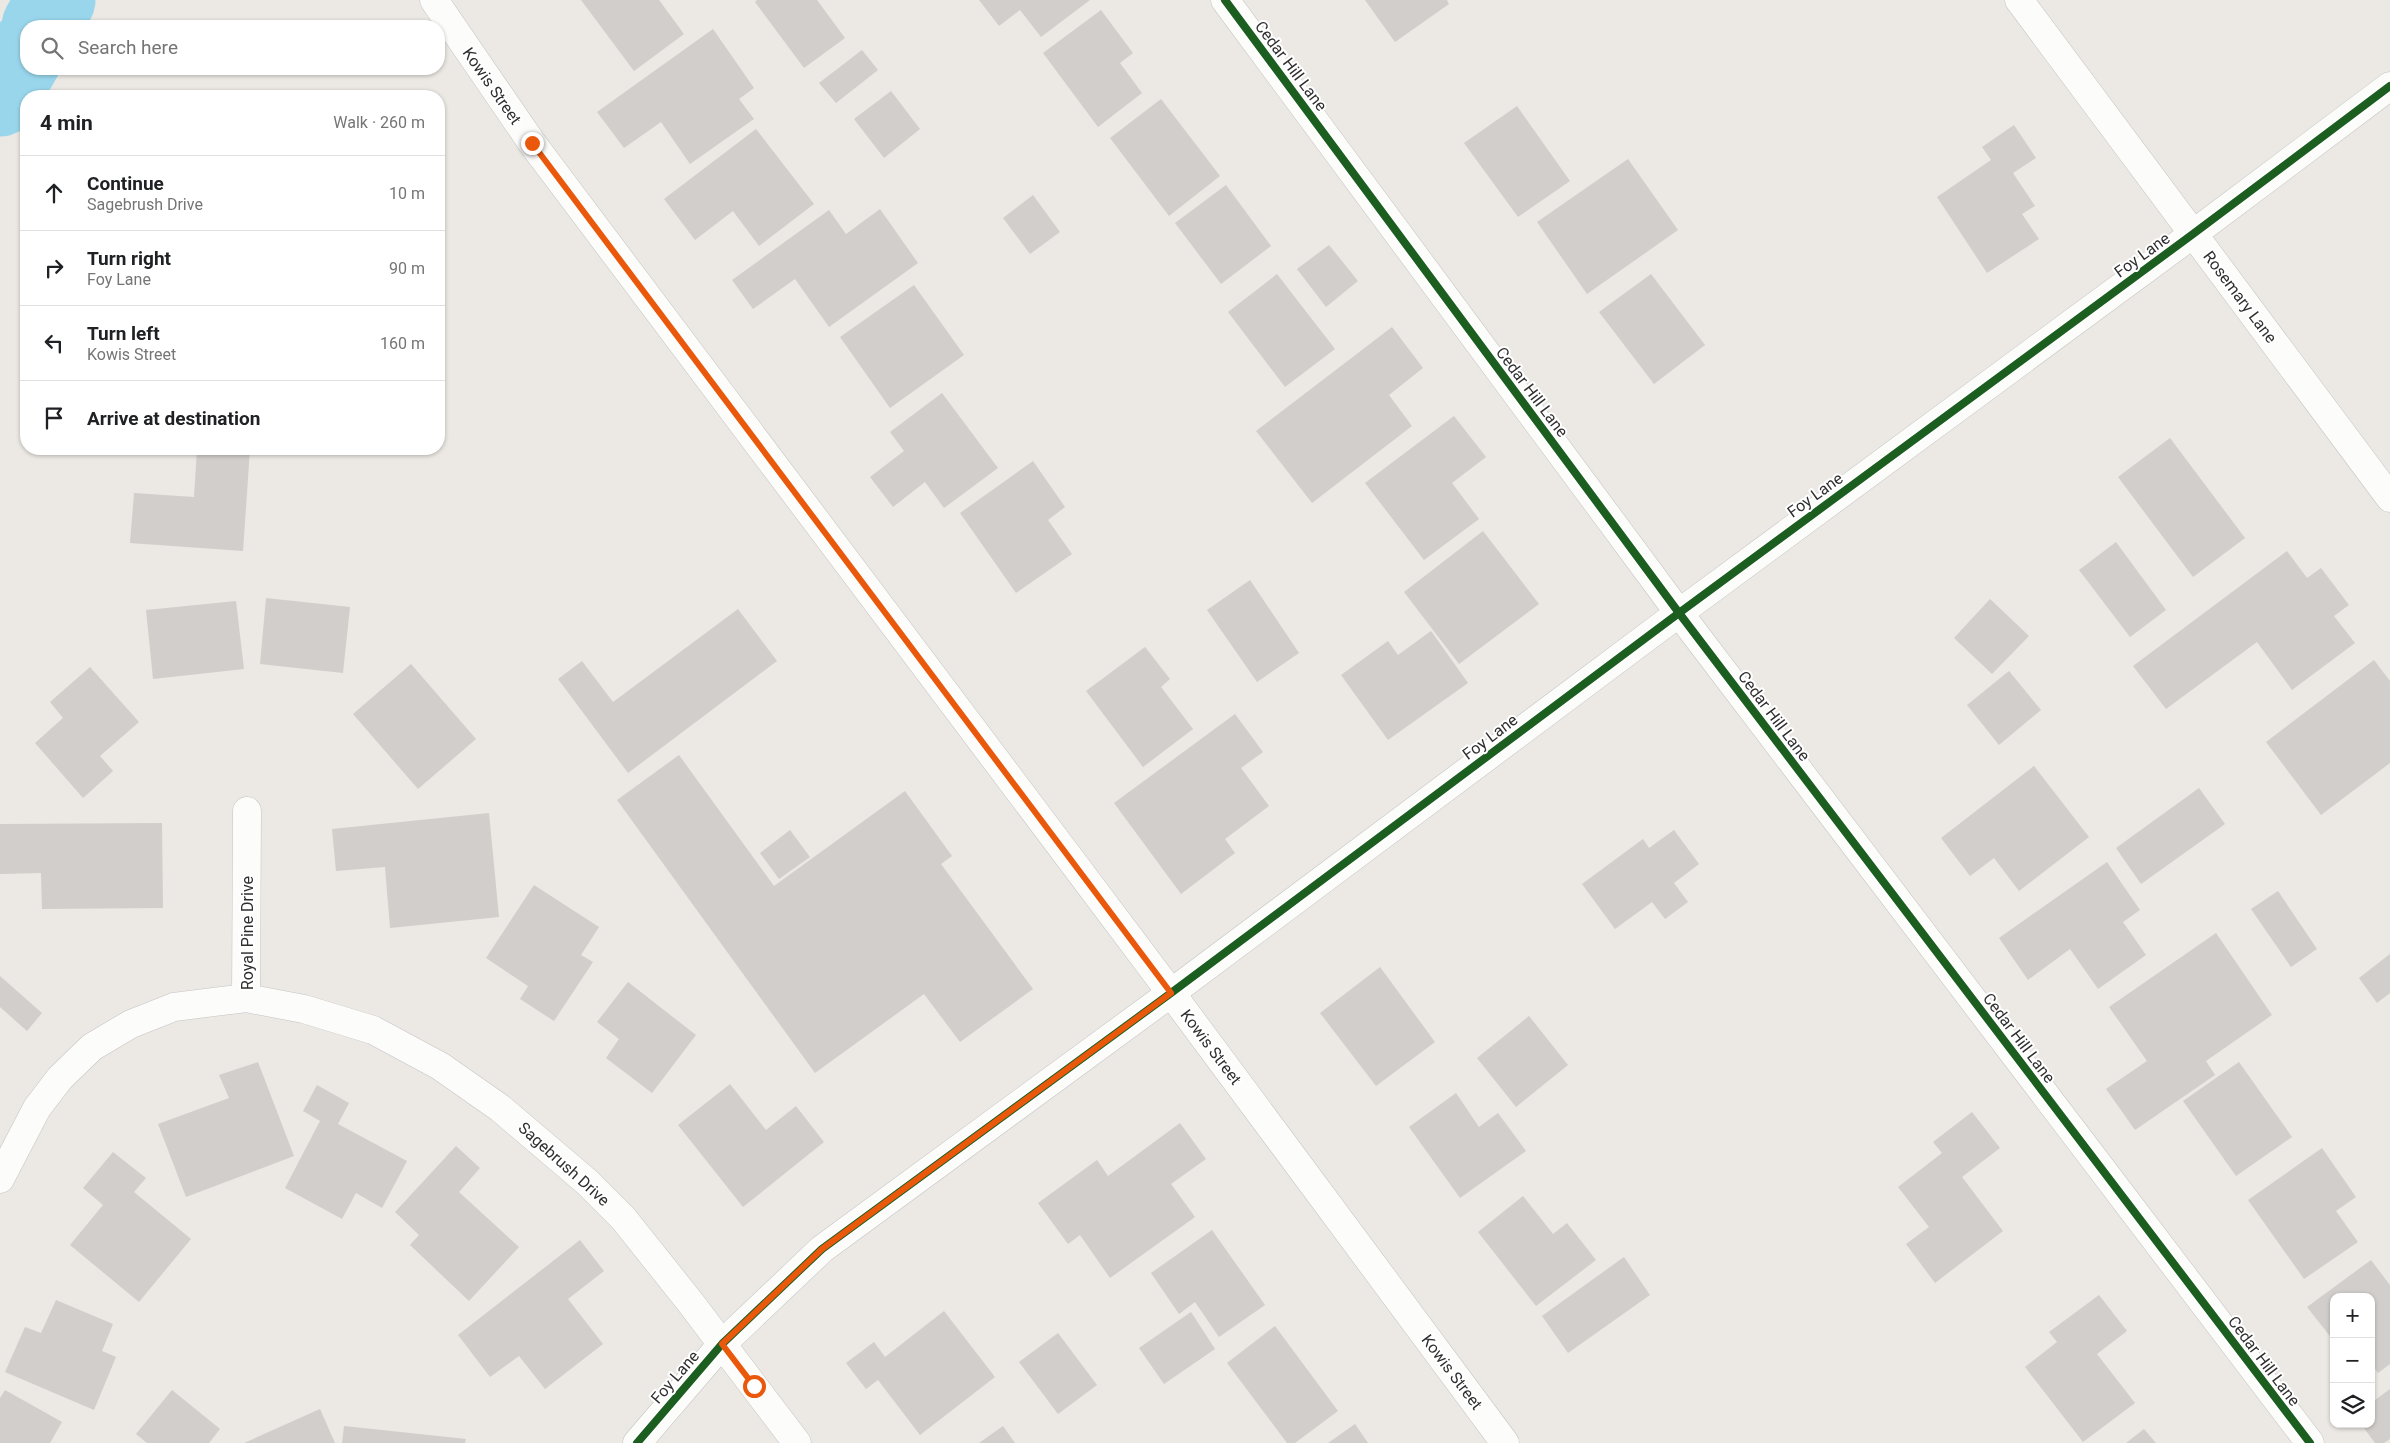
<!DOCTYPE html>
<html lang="en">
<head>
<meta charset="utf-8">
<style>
  body { margin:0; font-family:Roboto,sans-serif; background:#f2f2f2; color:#202124 }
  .controls { position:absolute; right:15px; bottom:15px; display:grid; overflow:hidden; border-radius:10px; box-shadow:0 1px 4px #0004 }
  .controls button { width:45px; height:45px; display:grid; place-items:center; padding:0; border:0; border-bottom:1px solid #e0e0e0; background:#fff; color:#202124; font:25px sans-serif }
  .stop { position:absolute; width:15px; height:15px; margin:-11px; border:4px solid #ea580c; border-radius:50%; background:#fff }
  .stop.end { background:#ea580c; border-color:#fff; box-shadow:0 1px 5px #0008 }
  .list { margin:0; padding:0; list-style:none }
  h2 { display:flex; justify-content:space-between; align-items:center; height:65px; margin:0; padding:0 20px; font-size:21px }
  h2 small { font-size:16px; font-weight:400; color:#757577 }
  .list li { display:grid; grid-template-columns:32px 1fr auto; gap:15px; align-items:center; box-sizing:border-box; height:75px; padding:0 20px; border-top:1px solid #e0e0e0 }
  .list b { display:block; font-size:19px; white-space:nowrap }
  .list p { margin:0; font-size:16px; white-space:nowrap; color:#757577 }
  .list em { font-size:16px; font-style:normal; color:#757577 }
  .icon { flex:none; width:28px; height:28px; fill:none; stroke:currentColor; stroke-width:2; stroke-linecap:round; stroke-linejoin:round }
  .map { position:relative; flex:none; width:2390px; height:1443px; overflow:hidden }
  .search { position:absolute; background:#fff; box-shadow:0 1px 4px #0004; left:20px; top:20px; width:425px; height:55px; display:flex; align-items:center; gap:12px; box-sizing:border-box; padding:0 18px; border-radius:20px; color:#757577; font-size:19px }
  .panel { position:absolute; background:#fff; box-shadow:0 1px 4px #0004; left:20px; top:90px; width:425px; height:365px; border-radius:20px }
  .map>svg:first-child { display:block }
</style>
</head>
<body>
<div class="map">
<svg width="2390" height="1443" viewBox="0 0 2390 1443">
  <rect width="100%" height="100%" fill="#ece8e4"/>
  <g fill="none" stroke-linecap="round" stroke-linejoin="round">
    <!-- river -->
    <g stroke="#99d6ec" stroke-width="79">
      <path d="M41 26 56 0"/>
      <path d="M0 97 26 52"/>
    </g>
  </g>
  <!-- building -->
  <g fill="#d1cecb">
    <path d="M581 0H659L684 34 634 71Z"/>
    <path d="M757 0H817L845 38 804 68 755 2Z"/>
    <path d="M979 0H1090L1041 37 1020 10 999 26Z"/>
    <path d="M1365 0H1447L1449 4 1395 42Z"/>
    <path d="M1101 10 1133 53 1120 63 1142 93 1098 127 1043 53Z"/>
    <path d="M713 29 754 88 739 99 754 119 690 164 661 122 624 148 597 112Z"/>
    <path d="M862 50 878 70 836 103 819 83Z"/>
    <path d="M891 91 920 129 884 158 854 119Z"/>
    <path d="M1161 99 1220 176 1169 216 1110 138Z"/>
    <path d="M1517 106 1570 181 1518 217 1464 143Z"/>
    <path d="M2014 125 2036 158 2013 173 2035 206 2022 214 2039 239 1987 273 1937 197 1991 160 1982 147Z"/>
    <path d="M756 129 814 204 759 246 733 211 695 240 664 199Z"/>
    <path d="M1628 159 1678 230 1587 294 1537 222Z"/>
    <path d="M1226 185 1271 246 1221 284 1175 223Z"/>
    <path d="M1033 195 1060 232 1030 254 1003 218Z"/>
    <path d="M880 209 918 263 829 327 795 279 753 309 732 280 829 210 846 234Z"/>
    <path d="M1329 245 1358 281 1326 307 1297 269Z"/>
    <path d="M1277 274 1335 349 1285 387 1228 312Z"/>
    <path d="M1651 274 1705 345 1654 384 1599 312Z"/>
    <path d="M914 285 964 355 890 408 840 337Z"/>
    <path d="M1392 327 1423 368 1389 395 1412 426 1312 503 1256 431Z"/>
    <path d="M942 393 998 468 944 508 925 482 893 507 870 477 904 451 890 432Z"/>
    <path d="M1454 416 1486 457 1452 483 1479 519 1424 560 1365 483Z"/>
    <path d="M2170 438 2245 538 2193 577 2118 477Z"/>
    <path d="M197 449H250L243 551 130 543 134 493 194 497Z"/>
    <path d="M1033 461 1065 507 1048 520 1072 554 1016 593 960 513Z"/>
    <path d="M1483 531 1539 604 1459 664 1404 592Z"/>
    <path d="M2116 542 2166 610 2130 637 2079 570Z"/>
    <path d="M2287 551 2307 578 2321 568 2349 605 2334 616 2355 643 2292 690 2257 642 2166 709 2133 666Z"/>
    <path d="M1250 580 1299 653 1257 682 1207 610Z"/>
    <path d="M266 598 350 607 343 673 260 664Z"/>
    <path d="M1990 599 2029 636 1992 674 1954 638Z"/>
    <path d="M236 601 244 669 153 679 146 610Z"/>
    <path d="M738 609 777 661 628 773 558 679 582 661 613 702Z"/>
    <path d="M1431 631 1468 683 1388 740 1341 675 1388 641 1398 655Z"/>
    <path d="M1145 647 1170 679 1161 687 1193 729 1143 767 1086 691Z"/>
    <path d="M2374 660 2390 681V763L2321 815 2266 742Z"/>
    <path d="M411 664 476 739 418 789 353 714Z"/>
    <path d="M90 667 139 722 100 756 113 771 83 798 35 743 63 718 50 702Z"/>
    <path d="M2009 671 2041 710 1999 745 1967 705Z"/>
    <path d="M1235 714 1263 752 1241 768 1269 806 1225 839 1235 853 1181 894 1114 803Z"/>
    <path d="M679 755 774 886 905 791 952 856 941 864 1033 989 960 1042 924 994 815 1073 617 800Z"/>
    <path d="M2034 766 2089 837 2019 891 1994 858 1970 876 1941 838Z"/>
    <path d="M2199 788 2225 824 2141 884 2116 848Z"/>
    <path d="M489 813 499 917 390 928 385 867 336 871 332 829Z"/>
    <path d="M162 823 163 908 42 909 41 873 0 874V824Z"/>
    <path d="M790 830 810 857 779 879 760 853Z"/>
    <path d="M1674 830 1699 864 1674 883 1688 902 1665 919 1652 902 1615 929 1582 884 1643 839 1649 848Z"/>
    <path d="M2107 862 2140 910 2123 922 2146 955 2098 989 2070 949 2028 980 1999 938Z"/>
    <path d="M534 885 599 927 581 955 593 962 554 1021 520 999 528 986 486 958Z"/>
    <path d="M2278 891 2317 949 2291 967 2251 909Z"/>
    <path d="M2216 933 2272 1015 2206 1061 2215 1075 2135 1130 2106 1089 2147 1061 2109 1007Z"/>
    <path d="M2390 954V993L2377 1003 2359 978Z"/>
    <path d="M1380 967 1435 1042 1376 1086 1320 1013Z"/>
    <path d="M0 976 42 1013 27 1031 0 1007Z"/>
    <path d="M628 982 696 1035 652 1093 606 1058 619 1039 597 1022Z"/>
    <path d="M1529 1016 1568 1065 1516 1107 1477 1058Z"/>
    <path d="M258 1062 294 1156 186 1197 158 1124 229 1098 219 1075Z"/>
    <path d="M2239 1062 2292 1137 2236 1176 2183 1101Z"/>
    <path d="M730 1084 766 1130 796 1106 824 1142 743 1207 678 1125Z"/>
    <path d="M317 1085 349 1103 338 1124 407 1161 382 1208 356 1193 342 1219 285 1188 320 1121 303 1111Z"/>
    <path d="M1456 1093 1479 1127 1498 1113 1526 1151 1460 1198 1409 1127Z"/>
    <path d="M1972 1112 2000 1148 1962 1177 2003 1231 1935 1283 1906 1244 1929 1227 1898 1187 1942 1153 1933 1142Z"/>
    <path d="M1180 1123 1206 1159 1171 1184 1195 1217 1110 1278 1080 1235 1068 1244 1038 1203 1097 1160 1108 1176Z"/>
    <path d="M456 1146 480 1168 459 1192 519 1247 469 1301 410 1245 419 1235 395 1212Z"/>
    <path d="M2322 1148 2356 1197 2336 1211 2358 1242 2304 1279 2248 1200Z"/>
    <path d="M113 1152 146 1178 134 1192 191 1239 139 1302 70 1245 103 1205 83 1188Z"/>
    <path d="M1523 1196 1553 1234 1567 1223 1596 1260 1536 1306 1478 1232Z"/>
    <path d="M1212 1230 1265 1305 1219 1337 1195 1302 1179 1314 1151 1273Z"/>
    <path d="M580 1240 604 1271 568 1299 603 1344 545 1389 519 1356 490 1377 458 1335Z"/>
    <path d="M1624 1257 1650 1295 1568 1353 1542 1316Z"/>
    <path d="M2371 1260 2390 1285V1364L2378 1373 2371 1363V1297H2334L2333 1340 2307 1307Z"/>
    <path d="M2099 1295 2127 1331 2097 1354 2135 1403 2083 1442 2025 1367 2057 1342 2049 1332Z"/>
    <path d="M56 1300 113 1324 102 1351 116 1357 94 1410 5 1372 25 1327 41 1333Z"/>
    <path d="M944 1311 995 1377 920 1435 878 1380 866 1389 846 1363 874 1342 885 1357Z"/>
    <path d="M1191 1312 1215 1349 1164 1384 1139 1348Z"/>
    <path d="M1275 1326 1338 1411 1295 1443H1287L1227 1363Z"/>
    <path d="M1058 1333 1097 1385 1058 1414 1019 1362Z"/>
    <path d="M2390 1389V1439L2384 1443H2375L2361 1424H2371V1403Z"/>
    <path d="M5 1390 62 1422 50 1443H0V1398Z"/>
    <path d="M172 1390 220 1429 209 1443H147L136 1434Z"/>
    <path d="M320 1409 335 1443H244Z"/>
    <path d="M1355 1424 1368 1443H1328Z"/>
    <path d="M344 1426 466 1439 465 1443H342Z"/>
    <path d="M1003 1426 1015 1443H979Z"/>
    <path d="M2144 1429 2156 1443H2126Z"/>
  </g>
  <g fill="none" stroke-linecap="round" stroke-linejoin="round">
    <defs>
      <g id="minor">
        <path d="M434 0 532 143 1171 993 1505 1443"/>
        <path d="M1225 0 1679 613 2310 1443"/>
        <path d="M2019 0 2390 498"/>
        <path d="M246 998 247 811"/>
        <path d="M0 1179 37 1108 60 1078 92 1047 131 1024 174 1007 246 998 304 1009 373 1030 440 1066 500 1108 587 1182 623 1218 690 1302 797 1443"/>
      </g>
      <path id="tertiary" d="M637 1443 722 1344 822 1249 1171 993 1679 613 2193 234 2390 86"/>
    </defs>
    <!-- minor casing -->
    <use href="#minor" stroke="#c5c4c5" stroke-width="29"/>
    <!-- tertiary casing -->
    <use href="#tertiary" stroke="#c5c4c5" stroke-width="29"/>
    <!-- minor -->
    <use href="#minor" stroke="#fcfcfb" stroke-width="28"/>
    <!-- tertiary -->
    <use href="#tertiary" stroke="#fcfcfb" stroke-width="28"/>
    <defs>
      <g id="cycleway">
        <path d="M1225 0 1679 613 2310 1443"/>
        <path d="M637 1443 722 1344 822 1249 1171 993 1679 613 2193 234 2390 86"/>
      </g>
    </defs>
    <!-- cycleway casing -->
    <use href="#cycleway" stroke="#fff" stroke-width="11"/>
    <!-- cycleway -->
    <use href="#cycleway" stroke="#1b5e20" stroke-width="8"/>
  </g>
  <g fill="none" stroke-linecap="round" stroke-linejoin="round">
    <!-- route -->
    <path stroke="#ea580c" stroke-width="6" d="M532 143 1171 993 822 1249 722 1344 754 1386"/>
  </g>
  <g text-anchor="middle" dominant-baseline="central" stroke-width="4" stroke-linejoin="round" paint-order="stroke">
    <!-- street labels -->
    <g font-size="16" fill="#2e2e2e" stroke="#fff">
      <text transform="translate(1291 66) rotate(53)">Cedar Hill Lane</text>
      <text transform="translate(492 86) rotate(55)">Kowis Street</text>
      <text transform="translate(2142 255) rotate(-36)">Foy Lane</text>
      <text transform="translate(2240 297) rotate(53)">Rosemary Lane</text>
      <text transform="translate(1532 392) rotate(53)">Cedar Hill Lane</text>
      <text transform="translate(1815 495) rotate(-36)">Foy Lane</text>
      <text transform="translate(1774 716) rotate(53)">Cedar Hill Lane</text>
      <text transform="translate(1490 737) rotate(-37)">Foy Lane</text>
      <text transform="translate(247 933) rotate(-90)">Royal Pine Drive</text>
      <text transform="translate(2019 1038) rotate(53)">Cedar Hill Lane</text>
      <text transform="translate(1211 1047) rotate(53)">Kowis Street</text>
      <text transform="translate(564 1164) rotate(42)">Sagebrush Drive</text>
      <text transform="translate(2264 1361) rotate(53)">Cedar Hill Lane</text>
      <text transform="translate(1452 1372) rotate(53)">Kowis Street</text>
      <text transform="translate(675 1377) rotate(-49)">Foy Lane</text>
    </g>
  </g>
</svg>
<div class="controls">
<button>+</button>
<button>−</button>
<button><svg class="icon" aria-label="layers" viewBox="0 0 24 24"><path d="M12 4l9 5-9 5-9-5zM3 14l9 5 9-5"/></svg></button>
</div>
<div class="stop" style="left:754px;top:1386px"></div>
<div class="stop end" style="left:532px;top:143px"></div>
<div class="search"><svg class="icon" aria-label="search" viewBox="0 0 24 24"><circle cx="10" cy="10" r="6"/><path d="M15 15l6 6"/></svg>Search here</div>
<section class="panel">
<h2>4 min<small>Walk · 260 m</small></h2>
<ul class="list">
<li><svg class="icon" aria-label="ahead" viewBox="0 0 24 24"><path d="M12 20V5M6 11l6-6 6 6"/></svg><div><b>Continue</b><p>Sagebrush Drive</p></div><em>10 m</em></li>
<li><svg class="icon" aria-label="right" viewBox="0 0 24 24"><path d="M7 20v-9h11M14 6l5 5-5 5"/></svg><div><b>Turn right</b><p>Foy Lane</p></div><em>90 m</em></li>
<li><svg class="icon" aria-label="left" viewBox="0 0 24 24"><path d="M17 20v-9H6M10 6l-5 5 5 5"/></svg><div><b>Turn left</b><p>Kowis Street</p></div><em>160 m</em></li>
<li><svg class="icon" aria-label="arrive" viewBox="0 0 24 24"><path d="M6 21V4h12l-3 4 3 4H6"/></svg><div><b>Arrive at destination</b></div></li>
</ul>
</section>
</div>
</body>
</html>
